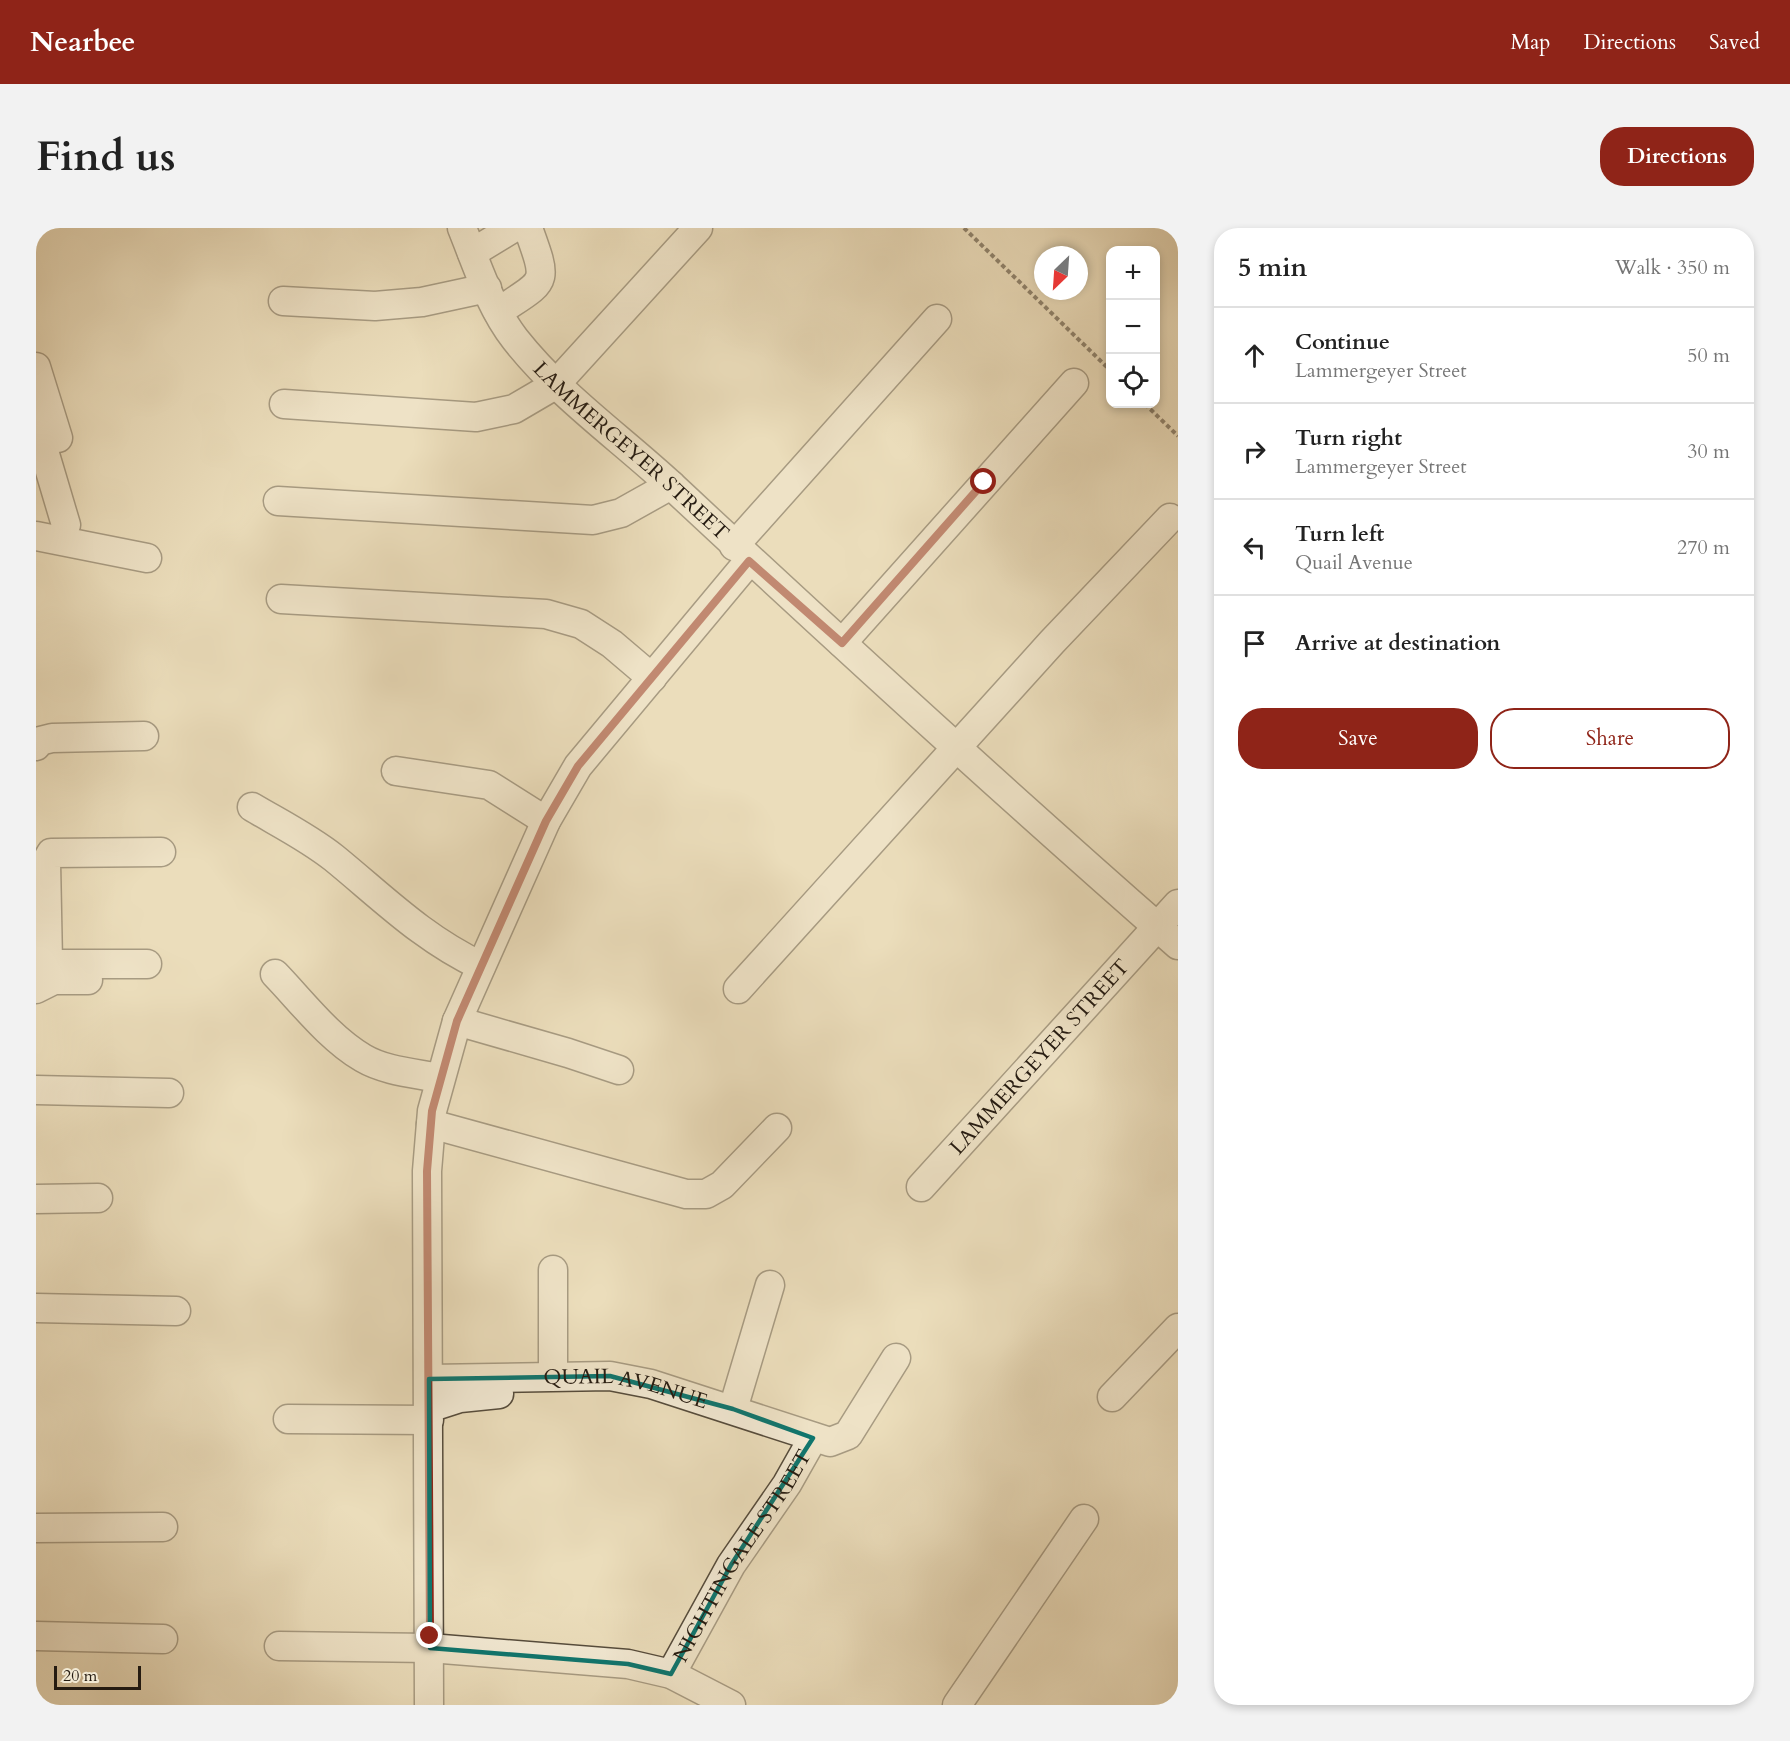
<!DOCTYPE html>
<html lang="en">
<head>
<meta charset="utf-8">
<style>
  body { margin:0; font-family:Cardo,serif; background:#f2f2f2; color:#222 }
  .controls { position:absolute; right:18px; top:18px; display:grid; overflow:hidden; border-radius:12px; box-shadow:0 3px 9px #0003 }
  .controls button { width:54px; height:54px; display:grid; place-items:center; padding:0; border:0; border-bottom:2px solid #e0e0e0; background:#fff; color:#222; font:30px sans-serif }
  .compass { position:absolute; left:998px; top:18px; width:54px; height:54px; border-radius:50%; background:#fff; box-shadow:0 3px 9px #0003; rotate:205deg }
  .scale { position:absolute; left:18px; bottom:15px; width:87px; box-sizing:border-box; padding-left:6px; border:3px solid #251b11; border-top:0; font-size:16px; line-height:21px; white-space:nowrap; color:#251b11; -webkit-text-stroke:4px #f2e9d3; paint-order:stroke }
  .stop { position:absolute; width:18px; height:18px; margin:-14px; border:4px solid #8f2418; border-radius:50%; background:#fff }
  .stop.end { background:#8f2418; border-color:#fff; box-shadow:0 2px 6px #0008 }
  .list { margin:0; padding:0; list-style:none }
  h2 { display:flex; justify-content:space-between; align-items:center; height:78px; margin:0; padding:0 24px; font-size:26px }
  h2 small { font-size:20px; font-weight:400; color:#767676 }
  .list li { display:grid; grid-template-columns:39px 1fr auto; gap:18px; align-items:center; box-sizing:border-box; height:96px; padding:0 24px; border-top:2px solid #e0e0e0 }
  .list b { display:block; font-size:22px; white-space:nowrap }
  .list p { margin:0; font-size:20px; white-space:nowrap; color:#767676 }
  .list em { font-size:20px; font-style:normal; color:#767676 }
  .actions { display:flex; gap:12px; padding:18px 24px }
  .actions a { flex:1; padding:14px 0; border:2px solid #8f2418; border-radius:24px; text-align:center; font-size:21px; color:#8f2418 }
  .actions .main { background:#8f2418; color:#fff }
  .icon { flex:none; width:33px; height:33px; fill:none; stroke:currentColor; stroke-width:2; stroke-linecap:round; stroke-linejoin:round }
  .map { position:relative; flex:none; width:1142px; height:1477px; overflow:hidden; border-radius:24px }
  header { display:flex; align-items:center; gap:36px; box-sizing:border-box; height:84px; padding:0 30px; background:#8f2418; color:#fff }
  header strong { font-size:28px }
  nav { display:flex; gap:33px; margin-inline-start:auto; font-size:21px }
  .intro { display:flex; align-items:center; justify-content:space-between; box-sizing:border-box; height:144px; padding:0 36px }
  h1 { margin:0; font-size:42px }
  .button { padding:15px 27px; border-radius:24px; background:#8f2418; color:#fff; font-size:21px; font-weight:700 }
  main { display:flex; gap:36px; padding:0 36px }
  aside { flex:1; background:#fff; border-radius:24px; box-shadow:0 3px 9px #0003 }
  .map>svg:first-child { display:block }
</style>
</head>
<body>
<header>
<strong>Nearbee</strong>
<nav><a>Map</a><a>Directions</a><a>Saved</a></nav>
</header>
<div class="intro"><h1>Find us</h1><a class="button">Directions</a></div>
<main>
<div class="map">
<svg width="1142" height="1477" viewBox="0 0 1142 1477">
  <rect width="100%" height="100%" fill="#ebddbb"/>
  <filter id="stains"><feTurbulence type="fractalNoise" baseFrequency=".00333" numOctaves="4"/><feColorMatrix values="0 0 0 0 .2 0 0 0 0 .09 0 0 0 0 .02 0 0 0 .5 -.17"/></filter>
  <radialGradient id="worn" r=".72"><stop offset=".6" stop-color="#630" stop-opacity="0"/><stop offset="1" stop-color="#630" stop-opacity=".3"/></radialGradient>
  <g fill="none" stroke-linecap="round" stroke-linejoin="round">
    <defs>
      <g id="street">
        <path id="s1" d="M426 0C441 37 454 79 479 111 524 168 583 209 636 258 802 413 971 567 1142 717"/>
        <path d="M436 25 477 0"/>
        <path d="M247 73 339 78 386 74 451 60"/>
        <path d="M462 84C511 51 513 58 492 0"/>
        <path d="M0 139 22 210"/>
        <path d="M248 176 440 189 478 181 519 157 662 0"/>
        <path d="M0 196 30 297"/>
        <path d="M242 273 557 292 585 285 635 257"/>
        <path d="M0 308 111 330"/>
        <path d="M698 318 901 91"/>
        <path d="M245 371 510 386 545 396 576 416 616 450"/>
        <path d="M806 415 1038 155"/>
        <path d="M0 518 4 513 16 510 108 508"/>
        <path d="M360 543 453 557 510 593"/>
        <path d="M216 579C243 595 273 610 298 630 347 670 386 710 445 738"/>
        <path d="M12 734 10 634 15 625 125 624"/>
        <path d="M0 736H111"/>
        <path d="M239 746C266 774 293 810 327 830 349 843 378 845 403 850"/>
        <path d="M0 761 18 752H52"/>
        <path d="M702 761 1016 414 1134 290"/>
        <path d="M421 793 532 825 583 842"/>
        <path d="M0 862 133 865"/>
        <path d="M395 896 650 966H670L686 957 741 900"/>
        <path id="s2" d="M885 959 1142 676"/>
        <path d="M0 971 62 970"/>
        <path d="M517 1042V1148"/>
        <path d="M0 1080 140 1083"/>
        <path id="s3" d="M393 1151 574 1148 615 1156 794 1214 812 1207 860 1130"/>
        <path d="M1076 1169 1142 1100"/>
        <path d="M393 1180 424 1170 463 1166"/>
        <path d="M697 1181 734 1057"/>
        <path d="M252 1191 393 1192"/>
        <path d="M0 1300 127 1299"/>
        <path d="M0 1408 127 1411"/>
        <path d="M243 1418 394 1420 592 1436 635 1446 695 1477"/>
        <path id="s4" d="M635 1446 695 1337 751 1256 777 1210"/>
        <path d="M393 1477 391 943 396 883 421 793 510 593 542 538 713 333"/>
        <path d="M921 1477 1048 1291"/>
      </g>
    </defs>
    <!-- street casing -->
    <use href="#street" stroke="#564c3c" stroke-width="31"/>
    <!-- path -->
    <g stroke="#251b11" stroke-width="4" stroke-dasharray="4.5 3" stroke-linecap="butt">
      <path d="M928 0 1074 142"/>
      <path d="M1109 176 1142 208"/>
    </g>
    <!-- street -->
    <use href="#street" stroke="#f2e9d3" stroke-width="28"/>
  </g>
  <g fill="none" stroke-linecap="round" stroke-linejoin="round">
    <!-- route -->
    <path stroke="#8f2418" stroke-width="8" d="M394 1408 391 943 396 883 421 793 510 593 542 538 713 333 806 415 948 254"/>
  </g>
  <!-- marked area -->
  <path d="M0 0H1142V1477H0ZM574 1148 697 1181 777 1210 695 1337 635 1446 592 1436 394 1420 393 1151Z" fill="#ebddbb" fill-opacity=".55" fill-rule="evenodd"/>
  <path fill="none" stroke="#0f766e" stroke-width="4.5" stroke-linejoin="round" d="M574 1148 697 1181 777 1210 695 1337 635 1446 592 1436 394 1420 393 1151Z"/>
  <g text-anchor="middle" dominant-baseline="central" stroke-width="4.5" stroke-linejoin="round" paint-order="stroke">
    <!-- street labels -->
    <g font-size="21" fill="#251b11" stroke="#f2e9d3">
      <text stroke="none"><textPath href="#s1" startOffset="285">LAMMERGEYER STREET</textPath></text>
      <text stroke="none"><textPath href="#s2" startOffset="176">LAMMERGEYER STREET</textPath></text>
      <text stroke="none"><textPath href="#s3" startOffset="198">QUAIL AVENUE</textPath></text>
      <text stroke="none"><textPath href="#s4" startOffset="138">NIGHTINGALE STREET</textPath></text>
    </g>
  </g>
  <rect width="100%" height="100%" filter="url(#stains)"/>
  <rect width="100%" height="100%" fill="url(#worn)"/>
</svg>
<div class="controls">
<button>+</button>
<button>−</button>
<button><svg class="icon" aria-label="locate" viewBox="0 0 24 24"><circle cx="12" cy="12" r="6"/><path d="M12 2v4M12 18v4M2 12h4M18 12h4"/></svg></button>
</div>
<svg class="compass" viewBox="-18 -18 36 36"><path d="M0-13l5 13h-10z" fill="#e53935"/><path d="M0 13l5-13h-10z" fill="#767676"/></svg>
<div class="scale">20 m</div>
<div class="stop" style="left:948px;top:254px"></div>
<div class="stop end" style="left:394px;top:1408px"></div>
</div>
<aside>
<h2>5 min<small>Walk · 350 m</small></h2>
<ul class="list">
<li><svg class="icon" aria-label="ahead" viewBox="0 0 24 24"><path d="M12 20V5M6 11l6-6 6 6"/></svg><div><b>Continue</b><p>Lammergeyer Street</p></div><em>50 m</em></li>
<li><svg class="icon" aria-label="right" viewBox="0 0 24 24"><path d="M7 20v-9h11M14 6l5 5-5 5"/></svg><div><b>Turn right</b><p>Lammergeyer Street</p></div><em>30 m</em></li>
<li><svg class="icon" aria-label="left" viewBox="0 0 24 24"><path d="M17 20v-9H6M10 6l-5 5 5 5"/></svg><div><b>Turn left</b><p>Quail Avenue</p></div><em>270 m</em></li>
<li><svg class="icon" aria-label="arrive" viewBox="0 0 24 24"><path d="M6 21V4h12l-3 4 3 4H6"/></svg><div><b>Arrive at destination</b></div></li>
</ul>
<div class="actions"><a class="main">Save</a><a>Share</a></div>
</aside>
</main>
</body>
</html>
